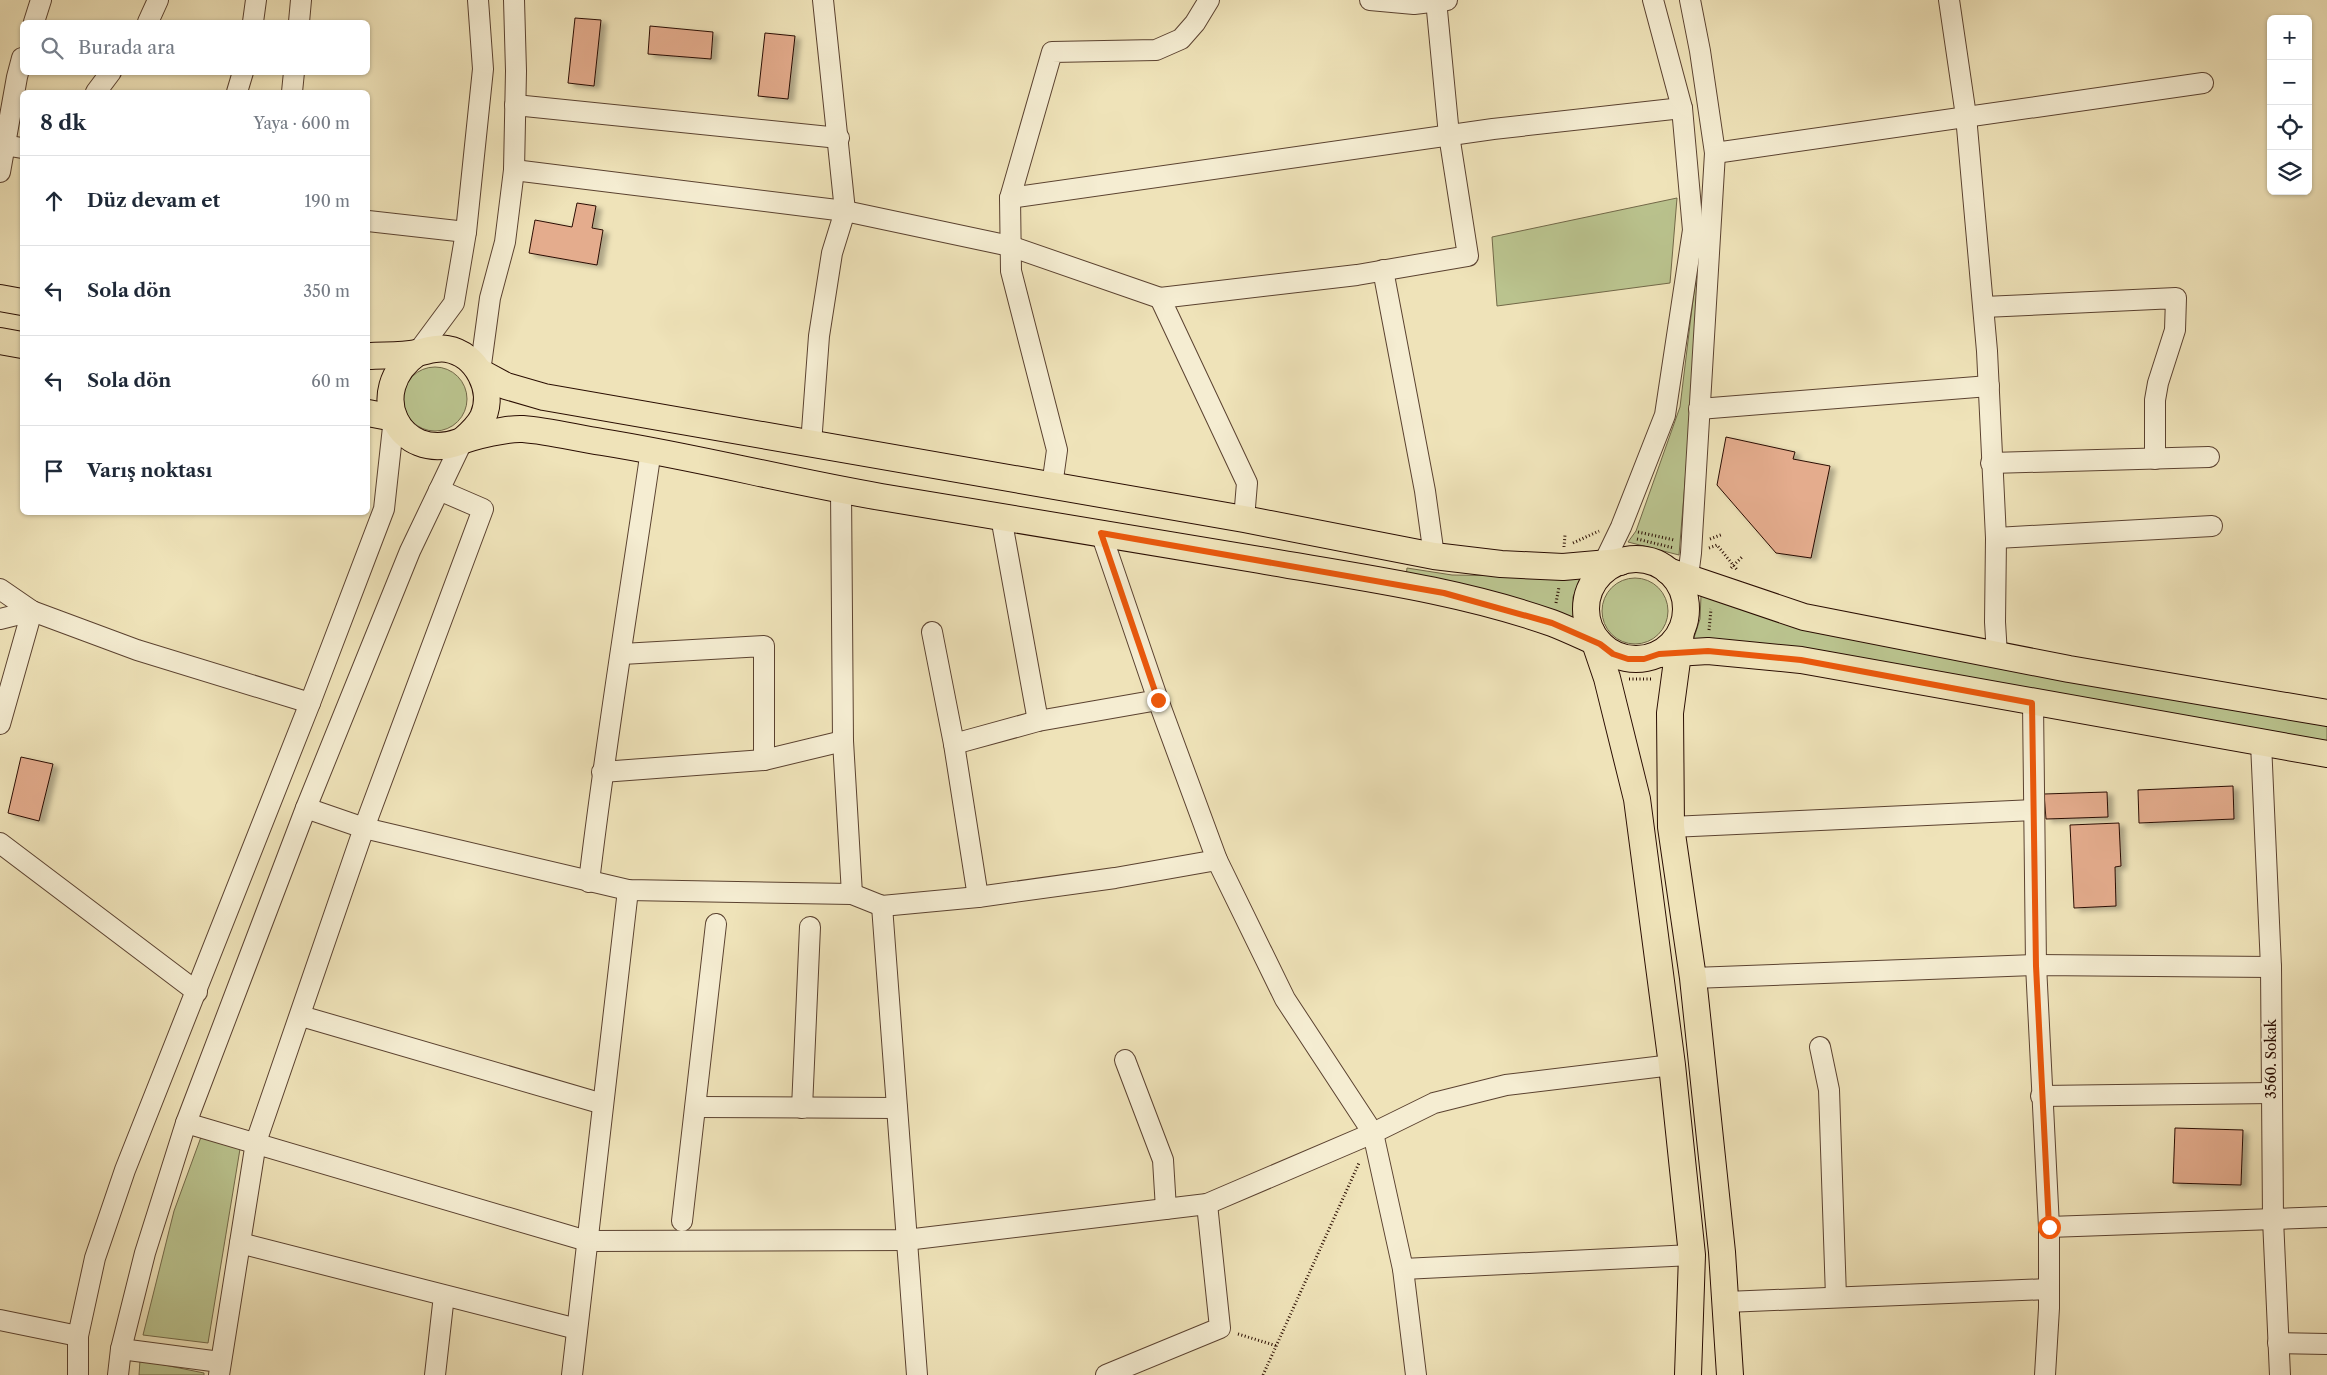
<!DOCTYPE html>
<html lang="tr">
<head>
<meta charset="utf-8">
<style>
  body { margin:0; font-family:"Libre Caslon Text",serif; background:#f2f2f3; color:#1f2937 }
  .controls { position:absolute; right:15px; top:15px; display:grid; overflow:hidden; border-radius:8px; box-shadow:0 1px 4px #0004 }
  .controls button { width:45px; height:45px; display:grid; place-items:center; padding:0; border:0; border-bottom:1px solid #e0e1e3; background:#fff; color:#1f2937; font:25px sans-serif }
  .stop { position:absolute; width:15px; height:15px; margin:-11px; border:4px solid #ea580c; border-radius:50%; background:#fff }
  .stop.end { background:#ea580c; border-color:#fff; box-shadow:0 1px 5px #0008 }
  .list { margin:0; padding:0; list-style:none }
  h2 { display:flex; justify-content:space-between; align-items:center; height:65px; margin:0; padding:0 20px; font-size:21px }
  h2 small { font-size:16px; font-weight:400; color:#747a83 }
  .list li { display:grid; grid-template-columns:32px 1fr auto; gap:15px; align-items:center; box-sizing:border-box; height:90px; padding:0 20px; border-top:1px solid #e0e1e3 }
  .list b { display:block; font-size:19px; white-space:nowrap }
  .list em { font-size:16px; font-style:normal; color:#747a83 }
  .icon { flex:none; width:28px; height:28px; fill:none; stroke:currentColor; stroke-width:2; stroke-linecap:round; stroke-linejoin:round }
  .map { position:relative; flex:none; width:2327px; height:1375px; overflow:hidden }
  .search { position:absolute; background:#fff; box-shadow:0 1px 4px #0004; left:20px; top:20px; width:350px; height:55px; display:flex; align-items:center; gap:12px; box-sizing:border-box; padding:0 18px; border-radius:8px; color:#747a83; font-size:19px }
  .panel { position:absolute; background:#fff; box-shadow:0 1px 4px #0004; left:20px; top:90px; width:350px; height:425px; border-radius:8px }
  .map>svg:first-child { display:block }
</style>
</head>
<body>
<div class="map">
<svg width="2327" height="1375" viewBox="0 0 2327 1375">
  <defs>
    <filter id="shadow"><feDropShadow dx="5.5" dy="3" stdDeviation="2.5" flood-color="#0004"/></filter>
  </defs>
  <rect width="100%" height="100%" fill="#efe3b9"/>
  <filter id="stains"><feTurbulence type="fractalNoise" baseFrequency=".004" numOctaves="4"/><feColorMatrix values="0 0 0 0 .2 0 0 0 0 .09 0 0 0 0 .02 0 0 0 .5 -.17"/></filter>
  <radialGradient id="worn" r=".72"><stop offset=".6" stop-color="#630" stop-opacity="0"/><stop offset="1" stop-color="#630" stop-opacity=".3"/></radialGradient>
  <!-- green -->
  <g fill="#bac38e" stroke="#726848">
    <path d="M1677 198 1670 283 1497 306 1492 237Z"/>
    <path d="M1701 234 1691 409 1679 555 1628 542 1636 531 1680 407Z"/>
    <circle cx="435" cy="399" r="32"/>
    <path d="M1407 568 1452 575 1582 577 1573 597 1574 619 1406 577Z"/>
    <circle cx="1635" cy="611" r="33"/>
    <path d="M1701 596 2327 725V742L1693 641 1700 619Z"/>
    <path d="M201 1137 240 1149 208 1343 143 1335 174 1211Z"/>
    <path d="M140 1360 204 1373V1375H139Z"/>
  </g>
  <!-- building -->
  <g fill="#e4ac8d" stroke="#2a0d02" filter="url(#shadow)">
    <path d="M575 18 601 20 594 86 568 83Z"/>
    <path d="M650 26 713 32 711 59 648 54Z"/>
    <path d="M765 33 795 36 788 99 758 96Z"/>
    <path d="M577 203 596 206 592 228 603 230 597 265 529 253 535 220 572 227Z"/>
    <path d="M1726 437 1795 452 1793 459 1830 466 1811 558 1776 553 1717 485Z"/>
    <path d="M21 757 53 764 39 821 8 813Z"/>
    <path d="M2233 786 2234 819 2139 823 2138 790Z"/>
    <path d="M2107 792 2108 817 2046 819 2044 794Z"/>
    <path d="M2119 823 2121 866 2115 867 2116 906 2074 908 2070 825Z"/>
    <path d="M2175 1128 2243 1130 2241 1185 2173 1183Z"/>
  </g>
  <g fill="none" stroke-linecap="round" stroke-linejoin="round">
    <defs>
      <g id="minor">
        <path d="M1370 0 1414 4 1447 0"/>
        <path d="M1949 0 1966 116 1987 351 1996 538 1995 622 1997 655"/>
        <path d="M34 22 41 0"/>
        <path d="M148 22 158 0"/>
        <path d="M253 22 256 0"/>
        <path d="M299 22 301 0"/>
        <path d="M96 92 111 72"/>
        <path d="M237 92 243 72"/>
        <path d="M292 92 294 72"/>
        <path d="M515 105 839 138"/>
        <path d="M4 145 22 148"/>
        <path d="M1715 153 2203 83"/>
        <path d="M514 170 845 211 1010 246 1160 298"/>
        <path d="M0 172 17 77 22 58"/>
        <path d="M1010 198 1493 129 1682 108"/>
        <path d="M368 221 466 232"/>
        <path d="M1383 270 1425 491 1434 556"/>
        <path d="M1984 307 2176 298 2175 330 2158 383 2155 400V459"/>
        <path d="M417 353 454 303 466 232 483 69 478 0"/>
        <path d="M480 372 490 298 505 242 514 170 516 71 514 0"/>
        <path d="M1699 409 1989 386"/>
        <path d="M811 444 819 336 832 253 845 211 823 0"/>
        <path d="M1991 463 2209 457"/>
        <path d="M1052 486 1057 450 1011 271 1010 198 1052 52 1156 50 1181 39 1195 23 1209 0"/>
        <path d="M841 490 843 741 852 894"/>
        <path d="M1001 517 1038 721"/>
        <path d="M1244 519 1247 483 1160 298 1357 275 1468 256 1449 135 1436 0"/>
        <path d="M1101 533 1158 700 1217 860 1285 999 1373 1133 1403 1269 1416 1375"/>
        <path d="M1996 538 2212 526"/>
        <path d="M1594 583 1621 527 1665 415 1693 230 1682 108 1653 0"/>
        <path d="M0 589 32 611 137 650 310 703"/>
        <path d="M1685 600 1691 553 1715 153 1700 51 1690 0"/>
        <path d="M0 619 32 611"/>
        <path d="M932 632 954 744 978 897"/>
        <path d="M622 654 764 646V760"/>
        <path d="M2033 703 2036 965 2049 1227V1308L2045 1375"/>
        <path d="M0 724 32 611"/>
        <path d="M2261 743 2271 967 2273 1219 2280 1375"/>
        <path d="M954 744 1038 721 1158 700"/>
        <path d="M602 772 764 760 843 741"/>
        <path d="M306 808 364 828 628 890 852 894 882 906 978 897 1115 878 1217 860"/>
        <path d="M1671 827 2034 810"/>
        <path d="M0 843 197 992"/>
        <path d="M589 882C606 738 630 594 651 450"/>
        <path d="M882 906 917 1375"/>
        <path d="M1693 978 2036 965 2271 967"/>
        <path d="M301 1016 603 1104"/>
        <path d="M1820 1047 1829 1090 1836 1297"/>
        <path d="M1125 1060 1163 1160 1166 1209"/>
        <path d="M2041 1096 2271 1093"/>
        <path d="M696 1107 897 1108"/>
        <path d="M802 1108 810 927"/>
        <path d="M186 1123 587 1241 906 1240 1207 1204 1373 1133 1434 1103 1506 1085 1672 1065"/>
        <path d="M682 1221 716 924"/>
        <path d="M2049 1227 2327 1217"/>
        <path d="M240 1243 577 1329"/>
        <path d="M1403 1269 1692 1255"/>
        <path d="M1726 1302 2049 1289"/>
        <path d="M0 1320 78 1336"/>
        <path d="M2278 1343 2327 1344"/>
        <path d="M121 1349 220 1362"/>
        <path d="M78 1375V1336L95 1258 125 1170 310 703 384 509 394 418"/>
        <path d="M118 1375 121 1349 145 1253 186 1123 306 808 410 551 463 440"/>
        <path d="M219 1375 256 1142 364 828 483 509 439 490"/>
        <path d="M435 1375 443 1304"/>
        <path d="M572 1375 628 890"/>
        <path d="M1106 1375 1220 1328 1207 1204"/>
      </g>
      <g id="major">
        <path d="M0 298 22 302"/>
        <path d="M0 341 22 345"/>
        <path d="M417 353C363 391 399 464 459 442 474 436 508 428 523 429 549 431 576 438 602 442 696 457 788 481 881 497 1008 518 1134 539 1260 560 1358 577 1458 590 1552 623 1568 629 1584 637 1600 644"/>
        <path d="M368 356C384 355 401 356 417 353 428 351 436 347 447 349 477 354 495 390 483 417 478 427 471 433 463 440"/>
        <path d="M480 372 506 386 544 397 1244 519 1434 556 1501 564 1563 567 1620 562"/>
        <path d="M368 413 394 418"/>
        <circle cx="1636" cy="609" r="50"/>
        <path d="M1668 571 1804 617 2069 669 2327 713"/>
        <path d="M1591 631 1607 678 1637 799 1672 1065 1692 1255 1688 1375"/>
        <path d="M1681 631 1670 713 1671 827 1693 978 1722 1252 1730 1375"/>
        <path d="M1659 654 1708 651 1801 660 2327 754"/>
      </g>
    </defs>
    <!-- minor casing -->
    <use href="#minor" stroke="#5b4230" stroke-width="22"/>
    <!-- major casing -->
    <use href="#major" stroke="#2a0d02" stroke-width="28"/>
    <!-- path -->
    <g stroke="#2a0d02" stroke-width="3" stroke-dasharray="1 2.5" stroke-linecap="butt">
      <path d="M1638 532 1674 540"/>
      <path d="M1637 539 1674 548"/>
      <path d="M1710 539 1723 534"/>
      <path d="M1573 543 1599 531"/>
      <path d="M1564 547 1565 535"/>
      <path d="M1709 548 1717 545 1738 571"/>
      <path d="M1731 568 1743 556"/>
      <path d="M1556 603 1559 587"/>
      <path d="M1709 630 1711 609"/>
      <path d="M1629 679H1652"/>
      <path d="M1238 1334 1277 1346"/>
      <path d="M1263 1375 1359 1163"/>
    </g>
    <!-- minor -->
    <use href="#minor" stroke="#f5edd2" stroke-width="20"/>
    <!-- major -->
    <use href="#major" stroke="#efe3b9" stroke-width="26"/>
  </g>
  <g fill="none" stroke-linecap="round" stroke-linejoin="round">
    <!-- route -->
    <path stroke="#ea580c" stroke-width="6" d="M1158 700 1101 533 1444 593 1552 623 1600 644 1613 654 1628 659H1644L1659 654 1708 651 1801 660 2032 703 2036 966 2049 1227"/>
  </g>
  <g text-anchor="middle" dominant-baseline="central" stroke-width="4.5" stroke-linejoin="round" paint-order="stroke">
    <!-- street labels -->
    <g font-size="14" fill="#2a0d02" stroke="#f5edd2">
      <text transform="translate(2271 1059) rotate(-90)">3560. Sokak</text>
    </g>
  </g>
  <rect width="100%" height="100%" filter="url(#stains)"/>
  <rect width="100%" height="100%" fill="url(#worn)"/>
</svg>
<div class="controls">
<button>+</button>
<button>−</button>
<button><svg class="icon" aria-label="locate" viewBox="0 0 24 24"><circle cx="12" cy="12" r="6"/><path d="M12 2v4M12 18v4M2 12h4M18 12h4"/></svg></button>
<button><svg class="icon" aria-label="layers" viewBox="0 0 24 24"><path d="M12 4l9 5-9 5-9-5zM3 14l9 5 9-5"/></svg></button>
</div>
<div class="stop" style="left:2049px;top:1227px"></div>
<div class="stop end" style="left:1158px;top:700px"></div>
<div class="search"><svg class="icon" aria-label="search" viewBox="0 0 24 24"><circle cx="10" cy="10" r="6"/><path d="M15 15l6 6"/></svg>Burada ara</div>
<section class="panel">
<h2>8 dk<small>Yaya · 600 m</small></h2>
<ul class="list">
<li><svg class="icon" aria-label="ahead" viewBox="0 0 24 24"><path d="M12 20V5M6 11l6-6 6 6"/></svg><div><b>Düz devam et</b></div><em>190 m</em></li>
<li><svg class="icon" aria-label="left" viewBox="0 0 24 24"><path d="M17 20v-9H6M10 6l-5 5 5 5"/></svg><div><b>Sola dön</b></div><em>350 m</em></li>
<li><svg class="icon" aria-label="left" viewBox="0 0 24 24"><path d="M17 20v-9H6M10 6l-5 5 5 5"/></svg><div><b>Sola dön</b></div><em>60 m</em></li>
<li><svg class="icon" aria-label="arrive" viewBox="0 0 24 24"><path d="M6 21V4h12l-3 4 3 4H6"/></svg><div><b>Varış noktası</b></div></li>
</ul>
</section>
</div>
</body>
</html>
